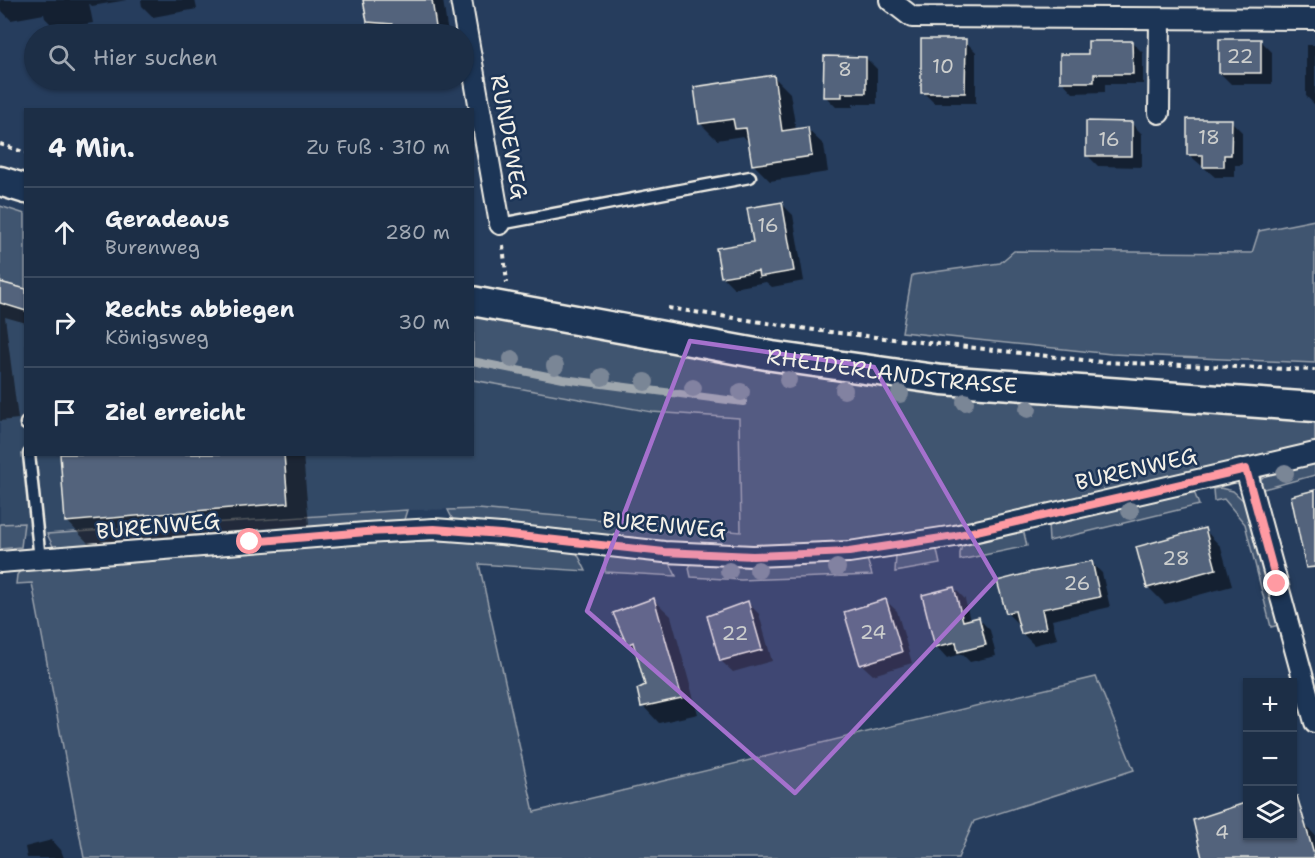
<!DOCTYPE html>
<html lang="de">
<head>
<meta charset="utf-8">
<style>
  body { margin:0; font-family:"Shantell Sans",sans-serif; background:#293a51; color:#f1f3f6 }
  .controls { position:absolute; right:18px; bottom:18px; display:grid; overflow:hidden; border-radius:0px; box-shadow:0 2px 4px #0004 }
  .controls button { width:54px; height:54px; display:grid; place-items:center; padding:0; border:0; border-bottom:2px solid #3a4a5f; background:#1c2e46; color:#f1f3f6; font:30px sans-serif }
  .stop { position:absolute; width:18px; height:18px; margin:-14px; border:4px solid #ff9aa2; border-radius:50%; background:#fff }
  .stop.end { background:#ff9aa2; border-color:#fff; box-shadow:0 2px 6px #0008 }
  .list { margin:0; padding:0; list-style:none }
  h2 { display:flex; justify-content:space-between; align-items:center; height:78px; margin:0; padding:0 24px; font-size:26px }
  h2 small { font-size:20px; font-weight:400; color:#a0a8b3 }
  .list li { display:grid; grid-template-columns:39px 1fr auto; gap:18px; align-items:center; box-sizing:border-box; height:90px; padding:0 24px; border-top:2px solid #3a4a5f }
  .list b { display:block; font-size:22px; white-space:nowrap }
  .list p { margin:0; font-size:20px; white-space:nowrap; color:#a0a8b3 }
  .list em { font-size:20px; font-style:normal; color:#a0a8b3 }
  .icon { flex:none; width:33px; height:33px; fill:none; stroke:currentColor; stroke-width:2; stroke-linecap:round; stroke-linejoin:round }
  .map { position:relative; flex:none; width:1315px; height:858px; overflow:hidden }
  .search { position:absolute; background:#1c2e46; box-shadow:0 2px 4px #0004; left:24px; top:24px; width:450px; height:66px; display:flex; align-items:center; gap:15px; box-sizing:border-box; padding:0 21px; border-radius:33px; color:#a0a8b3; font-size:22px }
  .panel { position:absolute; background:#1c2e46; box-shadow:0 2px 4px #0004; left:24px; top:108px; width:450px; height:348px; border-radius:0px }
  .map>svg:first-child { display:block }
</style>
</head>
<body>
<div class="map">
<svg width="1315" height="858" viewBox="0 0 1315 858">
  <rect width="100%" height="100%" fill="#263d5d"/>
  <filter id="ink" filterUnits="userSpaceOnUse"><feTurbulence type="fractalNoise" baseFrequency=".0167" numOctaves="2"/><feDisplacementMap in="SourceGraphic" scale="12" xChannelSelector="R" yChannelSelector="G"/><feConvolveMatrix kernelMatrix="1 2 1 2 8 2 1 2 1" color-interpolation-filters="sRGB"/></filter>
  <g filter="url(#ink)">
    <!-- built -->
    <path fill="#334966" d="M0 275 25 282 26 454H472L473 380 652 412 739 418 741 533 478 509 407 510 0 537Z"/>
    <!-- green -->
    <g fill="#40546f" stroke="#9aa2ac" stroke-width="1.5">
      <path d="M0 206 25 214V289L0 282Z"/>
      <path d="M1315 220V363L1111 354 902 332 912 275 1000 263 1014 251 1252 253 1259 231Z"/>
      <path d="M473 315 643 347 1315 416V445L940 531 853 544 790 549 716 547 480 523 454 522 448 510 478 509 741 532 739 418 652 412 473 380Z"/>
      <path d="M1315 460V475L1260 490V480L1270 470Z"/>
      <path d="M1220 488 1233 491 1245 502 1279 625 1271 627 1245 524 1224 499 1214 501 1213 489Z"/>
      <path d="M1193 489 1199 505 1049 541 1048 524Z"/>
      <path d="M407 510 403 523 54 548 47 534Z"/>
      <path d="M24 523 21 547 0 549V524Z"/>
      <path d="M1023 529 1027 546 960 560V553L963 542Z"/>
      <path d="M465 540 576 551 586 571 479 564 534 812 1096 677 1134 770 974 821 958 858H84L32 583 16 584 17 575 23 567 347 544Z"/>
      <path d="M936 546 940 564 895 572 896 555Z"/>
      <path d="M611 553 669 561 676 576 605 572V559Z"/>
      <path d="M867 559 872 575 741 580 691 577 689 568 693 560 796 564Z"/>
    </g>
    <!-- shadow -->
    <g fill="#0007">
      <path d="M0 0H127L92 6 89 3 93 23 56 29 45 18 44 14 11 20 0 9Z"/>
      <path d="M141 0H195L197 9 153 17 142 6Z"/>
      <path d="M365 0H443L448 34H381L368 22Z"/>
      <path d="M965 41 976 52V103H934L923 92Z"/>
      <path d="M1261 41 1272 52V84H1231L1220 73Z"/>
      <path d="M1132 42 1143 53V84H1105V92L1073 93 1062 81 1090 55Z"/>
      <path d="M1306 45H1315V105L1306 96Z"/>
      <path d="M866 58 877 69V104H853V107H836L825 96Z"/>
      <path d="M774 77 790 93 796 130 807 129 824 145 828 172 770 181 753 164 750 143 743 136 717 140 700 123Z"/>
      <path d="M1231 121 1242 132V165H1235V177H1215L1188 154Z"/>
      <path d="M1131 123 1142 134V167L1098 166 1087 155Z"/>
      <path d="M782 204 793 215 804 281 772 287 766 282 734 288 723 277 754 243Z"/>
      <path d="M0 284 26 291V323L5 317 18 419 0 421Z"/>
      <path d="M61 454H303L309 525 88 543 67 521Z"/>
      <path d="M1205 530 1221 547 1232 586 1165 604 1148 587Z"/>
      <path d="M1091 562 1102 573 1110 607 1052 620 1057 639 1034 645 1022 633 1018 624 1007 613Z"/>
      <path d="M954 588 965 599 970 621 979 619 990 630 996 656 970 662 962 654 947 658 936 646Z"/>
      <path d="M654 600 671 616 698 714 659 723 643 706 647 685 638 654 628 644Z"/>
      <path d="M885 600 897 611 912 663 873 675 861 664Z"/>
      <path d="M748 603 759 614 772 661 733 672 721 661Z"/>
      <path d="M1305 825 1315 835V858H1204L1248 836H1292V830Z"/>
      <path d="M52 840 61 850 64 858H27L25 847Z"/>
    </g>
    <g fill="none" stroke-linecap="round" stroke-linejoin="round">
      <!-- stream -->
      <path stroke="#9fa7ae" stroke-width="8" d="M472 361 563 379 743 402"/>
    </g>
    <!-- building -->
    <g fill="#52647b" stroke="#f4f1e8" stroke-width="1.5">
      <path d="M363 0H432L437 34H396L392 24 367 22Z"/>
      <path d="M921 39H966L965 93H921Z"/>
      <rect x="1219" y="39" width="42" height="34"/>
      <path d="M1088 41H1132L1133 74H1094V82H1060V54H1088Z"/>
      <path d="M824 56 866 57V93H842V97H823Z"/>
      <path d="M774 75 782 131 808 127 812 156 752 165 746 128 735 129 733 119 699 124 694 87Z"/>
      <path d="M1187 119H1232L1231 155H1224V167H1203V155H1187Z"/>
      <path d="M1086 121 1132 122V156H1086Z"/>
      <path d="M782 202 794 271 759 277 758 271 721 277 716 248 753 242 747 208Z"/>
      <path d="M0 282 26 289V311L0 303Z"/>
      <path d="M60 454H284L288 503 65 522Z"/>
      <path d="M1315 490V567L1306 568 1291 496Z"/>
      <path d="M1205 528 1216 569 1147 588 1136 547Z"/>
      <path d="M1092 561 1100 597 1042 609 1046 628 1021 634 1015 611 1006 613 997 581 1032 572Z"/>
      <path d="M954 587 963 621 979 617 986 645 958 652 956 642 935 647 922 595Z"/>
      <path d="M654 598 682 698 641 707 637 689 645 685 633 642 627 645 613 613Z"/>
      <path d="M886 599 902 652 860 665 844 612Z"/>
      <path d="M748 601 762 650 720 661 707 616Z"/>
      <path d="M1297 796 1315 858H1202L1193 820 1248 802V836H1293V797Z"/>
    </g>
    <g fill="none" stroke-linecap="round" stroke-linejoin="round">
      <defs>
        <g id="lane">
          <path d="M500 224 750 177"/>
          <path d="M26 423V424"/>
          <path d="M29 454 40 560"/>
        </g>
        <g id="street">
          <path d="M461 0 500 224"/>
          <path d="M890 0 912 17 1315 19"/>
          <path d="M1159 113 1160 19"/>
          <path d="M1246 469 1315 722"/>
          <path d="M0 562 366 533 434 529 501 534 664 552 753 556 849 552 955 536 1315 453"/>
        </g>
        <g id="secondary">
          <path d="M0 181 26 189"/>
          <path id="s1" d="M472 301 772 356 942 380 1315 407"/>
        </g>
      </defs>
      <!-- lane casing -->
      <use href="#lane" stroke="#f4f1e8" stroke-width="15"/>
      <!-- street casing -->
      <use href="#street" stroke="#f4f1e8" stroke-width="24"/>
      <!-- secondary casing -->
      <use href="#secondary" stroke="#f4f1e8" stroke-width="33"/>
      <!-- path -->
      <g stroke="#f4f1e8" stroke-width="4" stroke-dasharray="4.5 4.5" stroke-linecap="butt">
        <path d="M0 144 26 153"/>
        <path d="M503 245 507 283"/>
        <path d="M668 308 821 331 1102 362 1315 370"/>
      </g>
      <!-- lane -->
      <use href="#lane" stroke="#1d3557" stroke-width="10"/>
      <!-- street -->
      <use href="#street" stroke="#1d3557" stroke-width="20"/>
      <!-- secondary -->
      <use href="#secondary" stroke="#1d3557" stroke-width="28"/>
    </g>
    <!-- trees -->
    <g fill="#7a8696">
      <circle cx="512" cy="359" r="9"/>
      <circle cx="555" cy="366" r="9"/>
      <circle cx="602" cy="377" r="9"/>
      <circle cx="788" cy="380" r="9"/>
      <circle cx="645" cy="382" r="9"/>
      <circle cx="693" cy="388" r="9"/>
      <circle cx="844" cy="390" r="9"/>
      <circle cx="741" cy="392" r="9"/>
      <circle cx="900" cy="394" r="9"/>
      <circle cx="965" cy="402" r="9"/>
      <circle cx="1028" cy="409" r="9"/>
      <circle cx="1285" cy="473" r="9"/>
      <circle cx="1130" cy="511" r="9"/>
      <circle cx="837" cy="568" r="9"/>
      <circle cx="758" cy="570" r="9"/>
      <circle cx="729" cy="571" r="9"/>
    </g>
  </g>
  <g fill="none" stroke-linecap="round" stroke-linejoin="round" filter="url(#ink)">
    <!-- route -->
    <path stroke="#ff9aa2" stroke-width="8" d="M250 542 366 532 434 529 501 534 664 552 753 556 849 552 955 536 1246 469 1277 584"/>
  </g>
  <!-- marked area -->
  <path fill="#a571cd" fill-opacity="0.2" stroke="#a571cd" stroke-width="4.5" stroke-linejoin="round" d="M690 341 874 367 996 579 795 793 587 611Z"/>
  <g text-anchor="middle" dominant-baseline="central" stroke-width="5" stroke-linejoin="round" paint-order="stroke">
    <!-- number labels -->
    <g font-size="20" fill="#cccecd">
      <text x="1240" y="56">22</text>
      <text x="943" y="66">10</text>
      <text x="845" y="69">8</text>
      <text x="1209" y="137">18</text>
      <text x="1109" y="139">16</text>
      <text x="768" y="225">16</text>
      <text x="1176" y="558">28</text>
      <text x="1077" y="583">26</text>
      <text x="873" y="632">24</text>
      <text x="735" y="633">22</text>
      <text x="1222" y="832">4</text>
    </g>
    <!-- street labels -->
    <g font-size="22" fill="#f4f1e8" stroke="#1d3557">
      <text transform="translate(509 137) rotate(80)">RUNDEWEG</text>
      <text stroke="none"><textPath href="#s1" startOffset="426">RHEIDERLANDSTRASSE</textPath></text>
      <text transform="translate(1136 469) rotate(-13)">BURENWEG</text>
      <text transform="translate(664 525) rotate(5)">BURENWEG</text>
      <text transform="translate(158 526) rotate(-5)">BURENWEG</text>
    </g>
  </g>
</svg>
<div class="controls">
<button>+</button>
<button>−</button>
<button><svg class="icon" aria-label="layers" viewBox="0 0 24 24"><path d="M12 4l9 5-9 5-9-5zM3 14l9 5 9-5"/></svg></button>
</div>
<div class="stop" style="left:250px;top:542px"></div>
<div class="stop end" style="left:1277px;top:584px"></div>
<div class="search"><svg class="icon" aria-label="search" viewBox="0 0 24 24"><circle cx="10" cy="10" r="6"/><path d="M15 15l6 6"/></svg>Hier suchen</div>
<section class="panel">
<h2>4 Min.<small>Zu Fuß · 310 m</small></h2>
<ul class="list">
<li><svg class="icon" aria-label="ahead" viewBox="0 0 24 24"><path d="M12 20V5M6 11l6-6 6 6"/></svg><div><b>Geradeaus</b><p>Burenweg</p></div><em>280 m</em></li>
<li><svg class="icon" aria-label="right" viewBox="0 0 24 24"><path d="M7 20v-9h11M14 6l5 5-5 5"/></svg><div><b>Rechts abbiegen</b><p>Königsweg</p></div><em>30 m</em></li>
<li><svg class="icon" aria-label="arrive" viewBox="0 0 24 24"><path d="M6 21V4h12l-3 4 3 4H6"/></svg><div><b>Ziel erreicht</b></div></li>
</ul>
</section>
</div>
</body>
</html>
